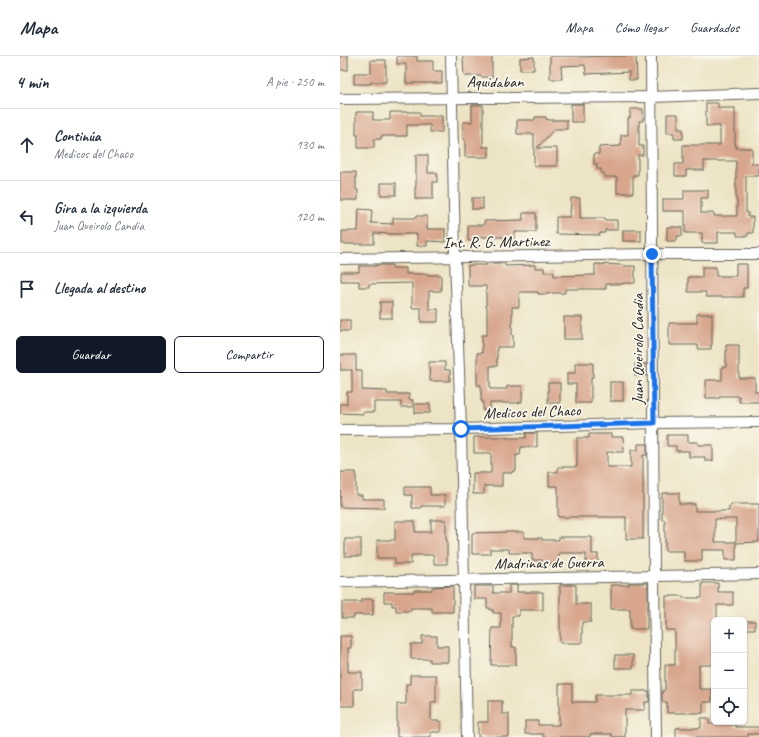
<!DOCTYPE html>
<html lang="es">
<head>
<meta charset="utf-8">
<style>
  body { margin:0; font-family:Caveat,sans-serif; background:#f6f6f7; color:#1f2937 }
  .controls { position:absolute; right:12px; bottom:12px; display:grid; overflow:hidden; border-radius:6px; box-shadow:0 1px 3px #0004 }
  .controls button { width:36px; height:36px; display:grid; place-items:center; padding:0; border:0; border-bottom:1px solid #e0e1e3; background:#fff; color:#1f2937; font:20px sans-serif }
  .stop { position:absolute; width:12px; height:12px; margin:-9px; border:3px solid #1a73e8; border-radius:50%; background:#fff }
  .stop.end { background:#1a73e8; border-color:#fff; box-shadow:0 1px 4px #0008 }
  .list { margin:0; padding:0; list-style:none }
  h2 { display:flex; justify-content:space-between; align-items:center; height:52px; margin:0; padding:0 16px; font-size:17px }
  h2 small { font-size:13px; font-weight:400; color:#747a83 }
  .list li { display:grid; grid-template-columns:26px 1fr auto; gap:12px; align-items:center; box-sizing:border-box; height:72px; padding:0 16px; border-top:1px solid #e0e1e3 }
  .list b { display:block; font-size:15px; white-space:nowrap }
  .list p { margin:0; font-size:13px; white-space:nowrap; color:#747a83 }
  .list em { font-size:13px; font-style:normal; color:#747a83 }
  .actions { display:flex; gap:8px; padding:12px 16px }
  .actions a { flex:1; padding:9px 0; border:1px solid #111827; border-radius:6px; text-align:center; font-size:14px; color:#111827 }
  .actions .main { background:#111827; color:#fff }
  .icon { flex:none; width:22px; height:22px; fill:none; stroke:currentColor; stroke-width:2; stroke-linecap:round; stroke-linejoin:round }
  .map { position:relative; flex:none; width:419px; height:681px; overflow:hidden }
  header { display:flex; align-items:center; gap:24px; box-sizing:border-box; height:56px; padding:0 20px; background:#fff; border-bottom:1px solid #e0e1e3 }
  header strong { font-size:19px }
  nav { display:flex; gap:22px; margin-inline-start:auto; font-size:14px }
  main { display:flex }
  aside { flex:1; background:#fff }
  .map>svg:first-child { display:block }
</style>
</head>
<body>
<header>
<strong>Mapa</strong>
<nav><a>Mapa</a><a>Cómo llegar</a><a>Guardados</a></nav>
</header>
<main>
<aside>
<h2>4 min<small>A pie · 250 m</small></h2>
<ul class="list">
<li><svg class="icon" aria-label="ahead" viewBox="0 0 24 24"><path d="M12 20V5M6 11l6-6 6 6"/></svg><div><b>Continúa</b><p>Medicos del Chaco</p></div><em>130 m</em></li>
<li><svg class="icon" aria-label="left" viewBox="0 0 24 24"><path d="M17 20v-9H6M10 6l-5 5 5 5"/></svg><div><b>Gira a la izquierda</b><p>Juan Queirolo Candia</p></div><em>120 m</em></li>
<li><svg class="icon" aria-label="arrive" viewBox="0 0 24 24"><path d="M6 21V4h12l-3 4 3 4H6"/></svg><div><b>Llegada al destino</b></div></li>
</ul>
<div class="actions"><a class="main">Guardar</a><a>Compartir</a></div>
</aside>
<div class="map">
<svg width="419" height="681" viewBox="0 0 419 681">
  <rect width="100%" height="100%" fill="#fbf7ec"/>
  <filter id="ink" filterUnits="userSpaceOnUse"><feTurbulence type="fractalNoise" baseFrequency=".025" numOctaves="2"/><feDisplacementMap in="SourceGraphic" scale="8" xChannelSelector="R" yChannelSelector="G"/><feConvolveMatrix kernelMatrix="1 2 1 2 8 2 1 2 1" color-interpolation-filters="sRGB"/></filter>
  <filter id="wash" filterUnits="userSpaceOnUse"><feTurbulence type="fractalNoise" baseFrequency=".012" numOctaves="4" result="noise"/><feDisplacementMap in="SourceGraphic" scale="16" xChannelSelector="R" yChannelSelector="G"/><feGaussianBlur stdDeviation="0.9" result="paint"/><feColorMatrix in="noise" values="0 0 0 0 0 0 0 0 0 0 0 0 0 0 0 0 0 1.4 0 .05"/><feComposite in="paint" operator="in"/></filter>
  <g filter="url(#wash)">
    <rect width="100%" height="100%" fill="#ede4c5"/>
    <g id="blocks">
      <!-- building -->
      <g fill="#d8a68d" fill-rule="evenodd">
        <rect x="0" y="0" width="8" height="14"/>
        <path d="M57 0H77V5H93V15H102V27H66V8H57Z"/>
        <path d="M123 0H152V21H141V20H124Z"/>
        <path d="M210 0H240V1L264 0H296L297 24H289V16L246 18 245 9 221 10 222 23H210Z"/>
        <path d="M194 1V14H180V2Z"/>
        <path d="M31 4H46V26H31V28H14V17H31Z"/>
        <path d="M366 47H378V52H395V89H396V92H412V108H419V120H406V156H408V161H413V177H408V180H397V176H378V187H362V177H345V155H323V143H344V134H368V142H361V157H374V160H397V144H396V105H364V114H346V120H335V108H343V89H380V70H366Z"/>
        <rect x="231" y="48" width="12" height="18"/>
        <path d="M132 49H143V91H149V101H125V83H123V66H132Z"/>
        <path d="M290 53H303V65H299V90H303V99H298V119H293V137H277V121H264V117H261V113H257V108H254V98H259V91L281 90V79H288V62H290Z"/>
        <path d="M16 56H33V64H50V56H80V60H102V76H90V69H67V80H41V83H34V92H18V79H16Z"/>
        <path d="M327 58H338V73H343V83H334V77H327Z"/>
        <path d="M195 61H206V63L209 64H227V73H214L197 92H217V110H194V78H177V64H195Z"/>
        <path d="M76 99H88V117H97V126H93V143H75V131H76Z"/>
        <path d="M0 116H16V134H18V144H0Z"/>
        <rect x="41" y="127" width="15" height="12"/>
        <rect x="132" y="142" width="11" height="11"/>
        <path d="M231 142H240V162H265V164H277V174H265V177H260V179L216 178V161H230Z"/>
        <path d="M19 153 32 154 31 167 53 168V162H76V160H87V173H105V186L87 185V190H77V178H53L34 177V188H2V175H18Z"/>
        <path d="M183 157H196V176H175V186H164V181H139V185H128V169H144V165L183 164Z"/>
        <path d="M327 171H342V180H337V185H327Z"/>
        <rect x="283" y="174" width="18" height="11"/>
        <path d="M146 207H165V210L195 209V212H204V216H214V220L255 219V208L283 209V210H295V227H283V228H266V233H225V237H209V238H198V236H180L179 237V251H172V279H173V291H157V310H150V333H167V330H182V346H179V347H150V355H143V345H141V329H137V297H142V279H147V251H146V230H128V209H146Z"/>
        <path d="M396 208H407V232H403V241H366V236H348V221H362V211H376V220H396Z"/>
        <path d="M36 209H52V212H66V218H88V219H101V235H89V253H98V266H81V252H72V227L29 228V231H19V225H1V216H19V210H36Z"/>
        <rect x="40" y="246" width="12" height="16"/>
        <path d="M357 258H372V289H371V293H358V289H329V267H357Z"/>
        <rect x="224" y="261" width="18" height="22"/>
        <rect x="0" y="264" width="10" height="11"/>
        <path d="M386 289H399V322H415V336H419V346H399V340H380V342H366V324H382V311H386Z"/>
        <path d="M0 299H16V314H22V334L47 335V338H69V344H73V351H61V346H34V356H23V358L0 357V348H7V336H12V314H0Z"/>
        <path d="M89 306H105V314H110V325H90Z"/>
        <path d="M235 307H253V321H251V347H236V328H227V317H235Z"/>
        <rect x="295" y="308" width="11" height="12"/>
        <rect x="270" y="326" width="13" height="19"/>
        <rect x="208" y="327" width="12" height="20"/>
        <rect x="75" y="348" width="15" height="9"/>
        <path d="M186 377H197V391H181L180 399H176V415H172V417H162V430H144V438H133V417H151V397H134V381H166V382H186Z"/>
        <path d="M249 378H271V381H283L284 396H267V411H291V394H298V388H307V399H303V483H286V461H218V430H209V416H218V411H237V382H249Z"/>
        <path d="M327 379H348V386H358V389H373V405H365V401H349V395H336V390H327Z"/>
        <path d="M1 416H16V439H22V443H44V452L0 451Z"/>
        <path d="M65 431H90V439H105V450H81V452H72V439H65Z"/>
        <path d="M322 437H339V448H355V455H389V450H391V448H419V486L396 487V504H385V494H362V505H344V495H325V464H322ZM375 463H396V486H375Z"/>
        <path d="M91 464H106V484H107V508H94V499H71V508H55V502H37V484H55V465H75V476H91Z"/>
        <path d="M169 476H184V482H202V484H219V481H252V498H258V507H246V498H236V497H219V508H202V504H192V497H169V493H150V498H132V477Z"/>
        <rect x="5" y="483" width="16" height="17"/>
        <path d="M289 527H308V552H307V573H290V553H271V529H289Z"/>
        <path d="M362 527H378V536H393V549H377V564H374V609H359V633H372V646H363V657H327V646H322V635H324L325 633V609H335V574H326V540H343V542H362Z"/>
        <path d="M169 529H177V536H203V554H179V560H172V591H176V609H151L152 572H161V557H153V554H150V552H147V543H134V530H153V537H169Z"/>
        <path d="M220 529H236V548H251V566H242V587H220Z"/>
        <path d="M113 530V556H92V552H71V555H56V550H52V546H44V536H74V534H92V531Z"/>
        <path d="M22 543H33V559H14V562H2V546H22Z"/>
        <rect x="404" y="565" width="11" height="8"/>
        <path d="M0 580H11V592H8V616H22V633H14V650H0Z"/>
        <path d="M82 580H97V590H108V606H90V603H71V588H82Z"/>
        <rect x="275" y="599" width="18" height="13"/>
        <path d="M70 619H96V646H91V665H101V676H91V681H57V648H66V628H70Z"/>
        <path d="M219 628H232V646H255V639H292V635H309V646H305V654H285V681H272V678H250V681H203V678H185V665H198V669H219Z"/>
        <path d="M148 645H162V658H169V681H138V666H148Z"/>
        <path d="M361 662H369V668H395V671H419V678H408V681H336V672H361Z"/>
      </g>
    </g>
  </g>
  <g filter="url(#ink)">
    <use href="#blocks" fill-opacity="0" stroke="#656257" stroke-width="1"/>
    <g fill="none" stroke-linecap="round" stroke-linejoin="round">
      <defs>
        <g id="minor">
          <path d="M111 0 115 201 121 373 127 681"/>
          <path d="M311 0 314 520 316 681"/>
          <path d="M0 43 311 41 419 37"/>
          <path d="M0 203 312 198H419"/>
          <path d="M0 374 121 373 314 367 419 366"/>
          <path d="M0 526 419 518"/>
        </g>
      </defs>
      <!-- minor casing -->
      <use href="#minor" stroke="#656257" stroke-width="12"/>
      <!-- minor -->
      <use href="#minor" stroke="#fff" stroke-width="10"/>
    </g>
  </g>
  <g fill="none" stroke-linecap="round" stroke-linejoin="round" filter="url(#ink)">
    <!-- route -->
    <path stroke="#1a73e8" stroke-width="5" d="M121 373 314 367 312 198"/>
  </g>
  <g text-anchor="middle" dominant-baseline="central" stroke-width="3.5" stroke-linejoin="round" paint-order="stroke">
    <!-- street labels -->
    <g font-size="16" fill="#1c1c1c" stroke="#fbf7ec">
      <text x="155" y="26">Aquidaban</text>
      <text transform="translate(156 186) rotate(-1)">Int. R. G. Martinez</text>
      <text transform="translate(298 293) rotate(-90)">Juan Queirolo Candia</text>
      <text transform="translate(192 356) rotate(-2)">Medicos del Chaco</text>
      <text transform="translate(209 507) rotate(-1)">Madrinas de Guerra</text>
    </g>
  </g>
</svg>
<div class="controls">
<button>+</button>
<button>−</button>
<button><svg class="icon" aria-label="locate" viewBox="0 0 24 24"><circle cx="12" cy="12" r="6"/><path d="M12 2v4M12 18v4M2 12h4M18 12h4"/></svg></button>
</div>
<div class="stop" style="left:121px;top:373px"></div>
<div class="stop end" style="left:312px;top:198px"></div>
</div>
</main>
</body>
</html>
